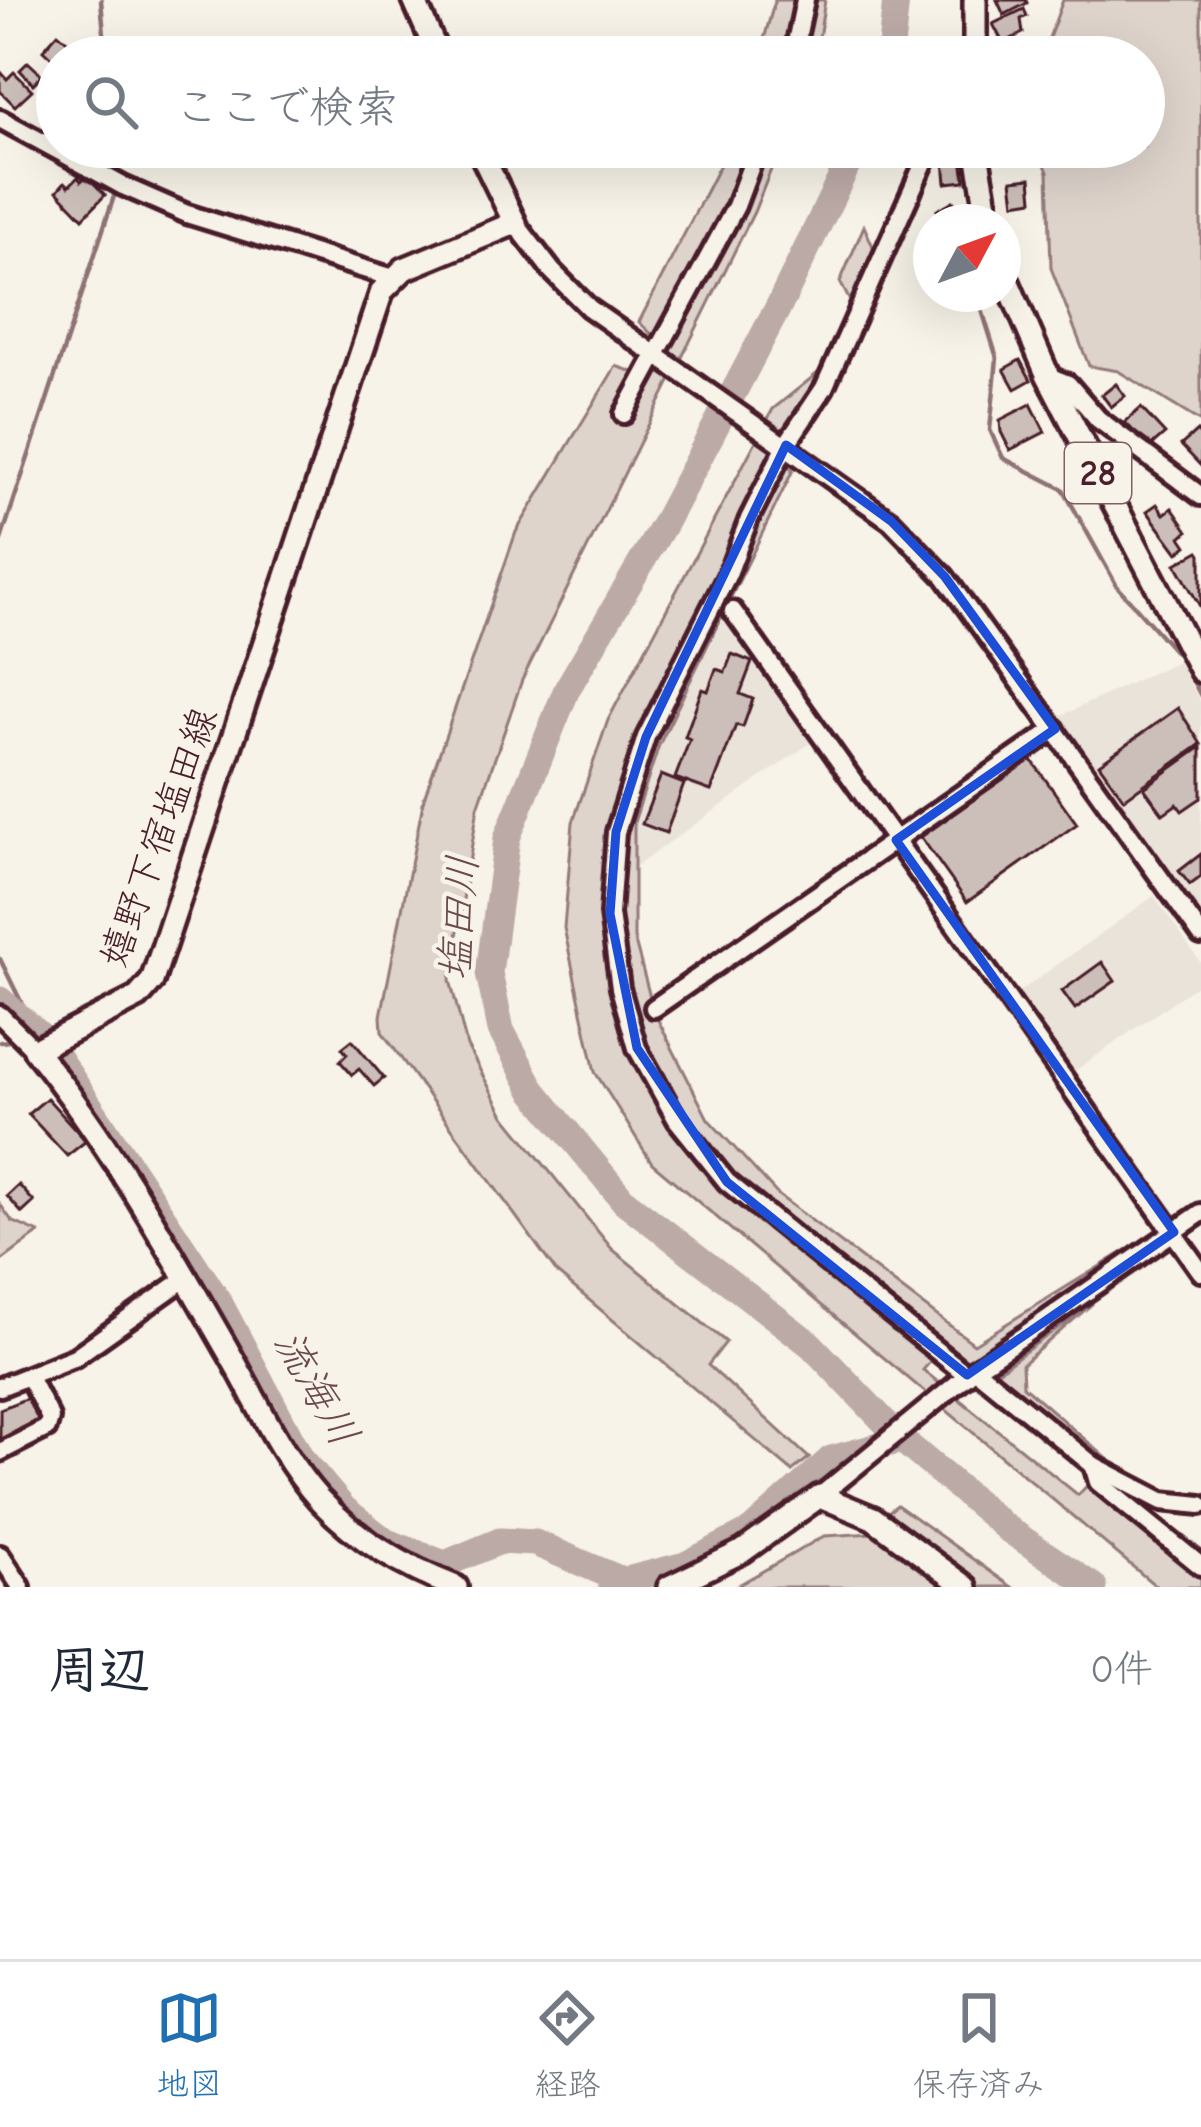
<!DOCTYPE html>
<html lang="ja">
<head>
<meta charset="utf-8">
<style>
  body { margin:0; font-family:"Comic Neue","Klee One",sans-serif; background:#f2f2f3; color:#1f2937 }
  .compass { position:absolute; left:913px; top:204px; width:108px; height:108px; border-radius:50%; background:#fff; box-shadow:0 12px 48px #0002; rotate:49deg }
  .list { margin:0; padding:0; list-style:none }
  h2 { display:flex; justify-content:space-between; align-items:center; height:156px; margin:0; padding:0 48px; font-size:51px }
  h2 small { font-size:39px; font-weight:400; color:#747a83 }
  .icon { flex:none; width:66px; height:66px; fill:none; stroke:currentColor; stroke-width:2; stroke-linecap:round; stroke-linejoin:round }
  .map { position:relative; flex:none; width:1201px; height:1587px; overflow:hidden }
  .search { position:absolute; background:#fff; box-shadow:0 12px 48px #0002; left:36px; right:36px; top:36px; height:132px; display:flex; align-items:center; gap:30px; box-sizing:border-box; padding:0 42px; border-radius:66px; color:#747a83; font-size:45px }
  .sheet { height:372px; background:#fff }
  nav { display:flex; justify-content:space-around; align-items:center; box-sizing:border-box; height:168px; border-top:3px solid #e0e1e3; background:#fff; font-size:33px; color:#747a83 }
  nav a { display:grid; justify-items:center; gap:6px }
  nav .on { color:#1f6fb2 }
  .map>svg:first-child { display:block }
</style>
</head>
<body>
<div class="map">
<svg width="1201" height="1587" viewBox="0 0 1201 1587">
  <rect width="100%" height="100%" fill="#f7f3e8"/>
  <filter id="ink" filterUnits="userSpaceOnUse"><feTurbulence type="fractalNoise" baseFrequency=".00833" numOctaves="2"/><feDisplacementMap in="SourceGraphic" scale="24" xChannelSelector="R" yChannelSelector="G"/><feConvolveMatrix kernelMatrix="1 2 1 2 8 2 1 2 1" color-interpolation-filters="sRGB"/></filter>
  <g filter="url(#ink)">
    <!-- built -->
    <g fill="#eae3da">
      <path d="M727 612 816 739 632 869 633 822 659 746Z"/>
      <path d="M1178 661 1201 703V920L1058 717Z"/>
      <path d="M1154 896 1201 963V982L1072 1073 1016 994Z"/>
    </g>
    <!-- green -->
    <g fill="#ded4cc" stroke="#947a7c" stroke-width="3">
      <path d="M775 0H825L816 57H759Z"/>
      <path d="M1063 0H1201V422L1118 371 1089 366 1051 268 1048 172 1038 147H1144V57H1042Z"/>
      <path d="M729 147H780L754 212 522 680 478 807 450 980 467 1046 504 1115 612 1249 726 1342 708 1365 809 1458 792 1471 557 1273 382 1032 381 1016 424 798 516 532 616 366 653 379 667 349 639 322Z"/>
      <path d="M864 226 875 251 851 303 840 282Z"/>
      <path d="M824 368 769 455 793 470 659 745 634 822V938L654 1012 708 1119 778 1195 974 1344 1128 1249 966 1365 942 1348 923 1370 1078 1495 1102 1470 1004 1391 995 1373 1093 1303 1022 1364 1023 1386 1140 1487 1141 1503 1201 1550V1587H1157L652 1163 595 1072 564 928 573 822 608 720 773 409Z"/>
      <path d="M0 1204 12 1221 39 1233 0 1262Z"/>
      <path d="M897 1505 1012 1587H976L883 1516Z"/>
      <path d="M874 1533 944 1587H735L824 1536Z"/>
    </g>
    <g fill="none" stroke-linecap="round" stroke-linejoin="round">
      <!-- stream -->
      <g stroke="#8e7275" stroke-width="4.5">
        <path d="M101 0 106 57"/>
        <path d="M57 124 53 130 57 136"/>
        <path d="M77 147 116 169 121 177"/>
        <path d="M926 234 931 238"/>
        <path d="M977 294 997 358 990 430 1003 458 1063 489 1117 586 1176 653"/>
        <path d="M0 543 117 187"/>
        <path d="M1188 672 1201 696"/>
        <path d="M0 959 33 1026"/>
        <path d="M0 1042 10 1041"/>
      </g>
      <!-- river -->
      <g stroke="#bcaaa7" stroke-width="27">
        <path d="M890 57 896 0"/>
        <path d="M856 147 782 300 664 524 567 689 507 838 489 973 501 1030 533 1090 624 1201 811 1345 902 1440 1006 1528 1094 1587"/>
        <path d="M0 1000 42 1037"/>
        <path d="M52 1049 219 1302 301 1458 344 1509 385 1541 445 1564 500 1541 535 1543 624 1581"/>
        <path d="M611 1584 685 1565 751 1531 831 1459 898 1441"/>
      </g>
    </g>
    <!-- building -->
    <g fill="#ccbfb9" stroke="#4a1f2b" stroke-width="3">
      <path d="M997 0H1026L1027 3 1004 15Z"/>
      <path d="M1024 9 1027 16 1021 19 1023 33 1003 43 993 24Z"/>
      <path d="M58 33 85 57H57V63L43 50Z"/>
      <path d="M993 45 1015 47 1014 57 992 56Z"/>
      <path d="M28 62 42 75 33 84 20 70Z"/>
      <path d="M0 71 7 79 14 72 32 90 15 106 0 91Z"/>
      <path d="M962 158 965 181 946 183 944 160Z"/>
      <path d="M87 176 105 195 83 218 57 191 65 182 69 186 78 177 81 181Z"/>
      <path d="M1031 178 1033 200 1015 203 1012 180Z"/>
      <path d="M953 201 964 221 962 222H944L937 210Z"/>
      <path d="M1020 360 1031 380 1015 389 1004 369Z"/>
      <path d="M1116 384 1125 396 1111 407 1102 395Z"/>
      <path d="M1031 404 1045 432 1010 450 1001 432 1000 420Z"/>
      <path d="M1141 408 1165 434 1149 448 1125 422Z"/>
      <path d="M1197 431 1201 436V466L1181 445Z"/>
      <path d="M1157 504 1164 514 1172 508 1188 531 1181 537 1187 546 1178 553 1147 511Z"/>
      <path d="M1199 551 1201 554V608L1176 564Z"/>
      <path d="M732 654 752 662 740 694 753 699 743 727 736 725 711 791 675 778 690 739 685 737 702 689 708 691 716 669 725 672Z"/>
      <path d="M1178 708 1201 744 1124 799 1099 764Z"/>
      <path d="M1201 747V798L1182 811 1177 804 1163 814 1144 788Z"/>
      <path d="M1031 759 1077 824 967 902 921 837Z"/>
      <path d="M661 775 684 784 666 833 642 824Z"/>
      <path d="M1201 854V877L1190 885 1179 871Z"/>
      <path d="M1102 962 1115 981 1075 1009 1062 991Z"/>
      <path d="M352 1040 384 1078 374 1086 359 1069 352 1075 340 1061 347 1054 342 1048Z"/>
      <path d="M47 1098 86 1141 67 1156 28 1114Z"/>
      <path d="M19 1185 34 1202 22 1213 7 1196Z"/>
      <path d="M30 1397 41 1424 0 1440V1409Z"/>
    </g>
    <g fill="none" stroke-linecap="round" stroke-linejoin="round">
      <defs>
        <g id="minor">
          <path d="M793 57 805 0"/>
          <path d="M0 119 123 186 187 214 393 278"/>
          <path d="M931 147 824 388 786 445 749 519 728 574 646 737 616 832 610 914 620 988 637 1048 677 1120 727 1182 967 1375"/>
          <path d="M515 223 552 271 589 308 891 521 945 577 1201 935"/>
          <path d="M1048 376 1068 384 1098 419 1201 496"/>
          <path d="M624 414 736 206 758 147"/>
          <path d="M733 611 1201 1272"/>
          <path d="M654 1008 1055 729"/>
          <path d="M0 1015 35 1050"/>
          <path d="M975 1369 1093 1465 1162 1501 1201 1505"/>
          <path d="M0 1387 75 1357 186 1278"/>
          <path d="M0 1452 47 1428 50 1418 29 1377"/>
          <path d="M1093 1465 1098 1482 1201 1566"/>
          <path d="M820 1496 975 1369 1201 1213"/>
          <path d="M0 1555 21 1587"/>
        </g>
        <g id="major">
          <path d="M414 0 439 57"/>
          <path d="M975 57V0"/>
          <path d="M976 147 989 222"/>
          <path d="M1003 271 1048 376 1201 671"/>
          <path d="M456 1587C404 1567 358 1541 319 1499 281 1457 256 1399 228 1351 169 1248 110 1143 35 1050L138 997 152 981 382 291 404 269 515 223 478 147"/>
          <path d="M669 1587 743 1551 820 1496 873 1518 966 1587"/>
        </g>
      </defs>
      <!-- minor casing -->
      <use href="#minor" stroke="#4a1f2b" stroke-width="26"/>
      <!-- major casing -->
      <use href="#major" stroke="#4a1f2b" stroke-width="30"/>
      <!-- minor -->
      <use href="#minor" stroke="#f7f3e8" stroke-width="16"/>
      <!-- major -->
      <use href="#major" stroke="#f7f3e8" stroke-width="21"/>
    </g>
  </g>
  <!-- marked area -->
  <path fill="none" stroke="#1d4ed8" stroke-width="9" stroke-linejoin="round" d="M786 445 891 521 945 577 1055 729 896 840 1174 1232 967 1375 727 1182 637 1048 610 914 616 832 646 737Z"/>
  <g text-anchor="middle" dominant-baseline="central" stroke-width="9" stroke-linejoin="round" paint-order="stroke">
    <!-- shield labels -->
    <rect fill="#f7f3e8" stroke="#7e5f64" stroke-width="3" x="1065" y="443" width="66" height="60" rx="9"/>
    <g font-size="36" font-weight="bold" fill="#4a1f2b">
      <text x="1098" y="473">28</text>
    </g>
    <!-- street labels -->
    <g font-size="39" fill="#4a1f2b" stroke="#f7f3e8">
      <text transform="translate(159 837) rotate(-70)">嬉野下宿塩田線</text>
    </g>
    <!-- water labels -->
    <g font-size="42" font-style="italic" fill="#6c4950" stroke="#f7f3e8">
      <text transform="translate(459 918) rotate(-86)">塩田川</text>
      <text transform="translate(316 1388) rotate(60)">流海川</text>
    </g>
  </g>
</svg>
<svg class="compass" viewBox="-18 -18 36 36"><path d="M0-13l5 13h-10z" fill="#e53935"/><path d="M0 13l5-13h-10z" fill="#747a83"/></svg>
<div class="search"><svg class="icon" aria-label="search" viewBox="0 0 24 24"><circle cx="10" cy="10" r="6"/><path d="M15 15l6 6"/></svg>ここで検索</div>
</div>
<section class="sheet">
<h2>周辺<small>0件</small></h2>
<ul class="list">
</ul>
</section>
<nav>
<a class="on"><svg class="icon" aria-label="map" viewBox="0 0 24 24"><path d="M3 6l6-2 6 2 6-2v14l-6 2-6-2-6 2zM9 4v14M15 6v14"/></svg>地図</a>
<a><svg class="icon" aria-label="directions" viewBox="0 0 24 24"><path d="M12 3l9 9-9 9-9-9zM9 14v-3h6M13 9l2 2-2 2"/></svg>経路</a>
<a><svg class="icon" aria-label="saved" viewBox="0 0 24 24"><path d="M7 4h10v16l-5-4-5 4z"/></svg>保存済み</a>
</nav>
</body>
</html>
